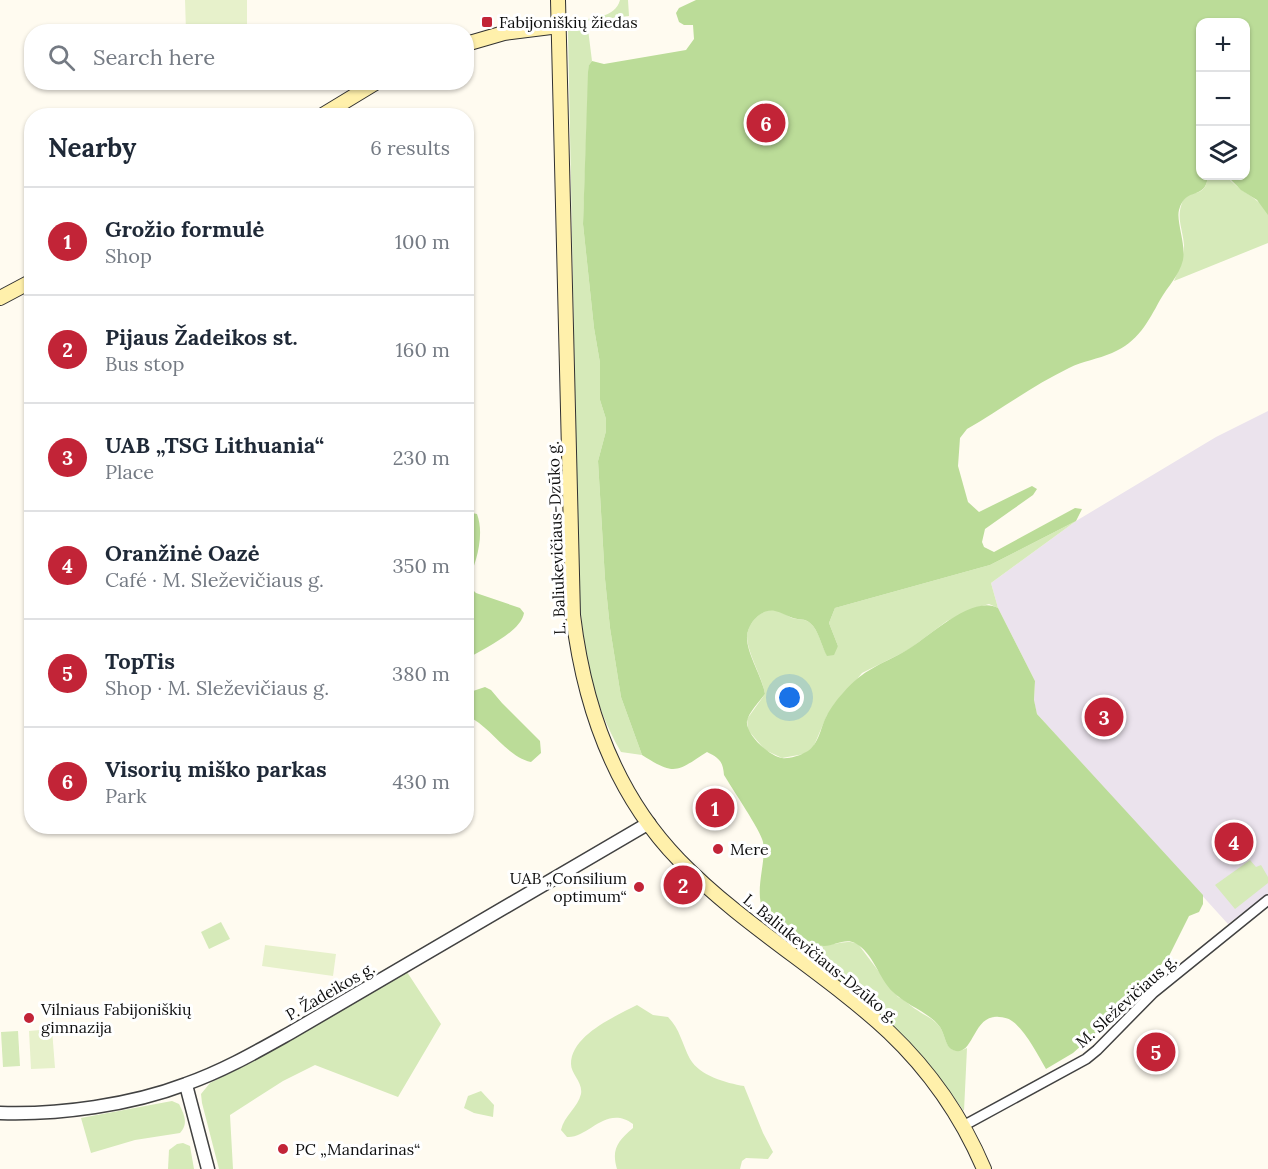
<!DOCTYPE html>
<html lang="en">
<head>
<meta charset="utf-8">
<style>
  body { margin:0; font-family:Lora,serif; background:#f6f6f7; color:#1f2937 }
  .controls { position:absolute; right:18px; top:18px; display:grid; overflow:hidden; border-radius:12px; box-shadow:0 2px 4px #0004 }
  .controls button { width:54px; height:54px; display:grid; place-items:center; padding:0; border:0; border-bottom:2px solid #e0e1e3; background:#fff; color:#1f2937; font:30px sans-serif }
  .you { position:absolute; left:790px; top:698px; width:21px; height:21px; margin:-15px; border:4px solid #fff; border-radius:50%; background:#1a73e8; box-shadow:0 0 0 9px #1a73e833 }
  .badge { display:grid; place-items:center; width:39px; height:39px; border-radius:50%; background:#c22437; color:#fff; font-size:20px; font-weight:700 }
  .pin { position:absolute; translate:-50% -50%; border:3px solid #fff; box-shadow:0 2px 6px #0006 }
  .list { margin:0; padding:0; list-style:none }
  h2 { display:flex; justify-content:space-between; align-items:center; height:78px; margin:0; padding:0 24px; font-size:26px }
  h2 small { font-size:20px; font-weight:400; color:#747a83 }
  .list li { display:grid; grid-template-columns:39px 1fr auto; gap:18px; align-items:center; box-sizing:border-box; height:108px; padding:0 24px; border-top:2px solid #e0e1e3 }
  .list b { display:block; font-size:22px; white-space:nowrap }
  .list p { margin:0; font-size:20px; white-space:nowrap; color:#747a83 }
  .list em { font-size:20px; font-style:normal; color:#747a83 }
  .icon { flex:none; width:33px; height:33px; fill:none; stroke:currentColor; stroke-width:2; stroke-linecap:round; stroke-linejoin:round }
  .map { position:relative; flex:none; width:1268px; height:1169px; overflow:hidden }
  .search { position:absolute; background:#fff; box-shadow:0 2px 4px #0004; left:24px; top:24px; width:450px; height:66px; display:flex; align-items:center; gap:15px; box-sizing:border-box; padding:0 21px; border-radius:24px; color:#747a83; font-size:22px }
  .panel { position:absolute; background:#fff; box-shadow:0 2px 4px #0004; left:24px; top:108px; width:450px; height:726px; border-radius:24px }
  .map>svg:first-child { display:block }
</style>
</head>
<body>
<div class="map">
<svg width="1268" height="1169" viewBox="0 0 1268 1169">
  <rect width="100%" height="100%" fill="#fffbf0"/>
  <!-- industrial -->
  <path fill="#ebe3ed" d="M1268 411V894L1228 924 1037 714 1034 701 1035 681 998 608 991 583 1076 521 1216 437Z"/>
  <!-- green -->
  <g fill="#d6eab9">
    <path d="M620 0H628L629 16 587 21 592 61 589 65 583 224 594 328 600 363V400L606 419V431L598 461 605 579 610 628 621 697 642 755 621 752C591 700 584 651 579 593L568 31 573 24 578 21C594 17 615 18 620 0Z"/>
    <path d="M1208 176H1227C1237 191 1260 197 1268 214 1268 222 1268 235 1268 243L1174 281C1179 269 1184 258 1184 245 1183 230 1176 218 1182 203 1188 186 1205 202 1208 176Z"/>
    <path d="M1076 521 991 583 998 608 989 604 975 608 947 621 908 650 862 673 827 715 813 748 804 754 782 758 765 750 748 730 747 719 765 694C762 676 747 653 747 636 748 623 761 608 775 610 781 611 787 616 792 618 798 620 805 618 810 623 819 630 821 646 827 655L838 646 829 623 835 608 990 565Z"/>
    <path d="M1250 860 1256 867 1261 865 1268 877V883L1235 909 1215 885Z"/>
    <path d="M767 918C780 928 808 946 824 945 837 945 846 939 858 944L898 997C906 1000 910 1006 917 1010 925 1016 933 1018 940 1027 945 1034 945 1047 954 1050 958 1052 963 1050 967 1048L964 1111 930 1065 897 1030 876 1011 764 924Z"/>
    <path d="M221 922 230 939 209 949 201 932Z"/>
    <path d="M407 972 441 1024 398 1097 315 1065 283 1081 230 1115 233 1169H219L202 1103 201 1094 210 1083 252 1062Z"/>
    <path d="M637 1005 653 1015 668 1017C680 1029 682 1044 690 1059 700 1076 726 1083 744 1086L763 1133 773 1152 768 1159 746 1158 742 1161 740 1169H617C611 1149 618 1141 633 1128V1124C606 1104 588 1139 567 1137L561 1130C564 1116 578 1107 581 1094 583 1082 571 1074 571 1064 571 1035 616 1016 637 1005Z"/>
    <path d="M18 1031 20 1066 3 1067 1 1032Z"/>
    <path d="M481 1091 494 1105 493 1117 474 1113 464 1108 468 1096Z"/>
    <path d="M172 1101 179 1104C184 1114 189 1124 180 1133L135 1140 91 1153 81 1118Z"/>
    <path d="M177 1144 183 1143 190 1146 194 1169H168L169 1150Z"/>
  </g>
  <!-- forest -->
  <g fill="#bbdc98">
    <path d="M696 0H1268V215L1257 200 1241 190 1227 176H1246V22H1200V176H1208C1205 202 1186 185 1179 210 1176 221 1186 244 1183 260 1179 276 1168 286 1160 300 1148 322 1138 342 1112 353 1098 359 1083 361 1069 368 1034 385 1001 409 967 429L960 438 958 466 968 502 979 512 1032 486 1037 489 1033 495 985 529 982 542 984 547 994 552 1075 508 1082 509 1076 521 990 565 835 608 829 623 838 646 834 655 827 656C821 646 819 630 810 623 805 618 799 620 793 618 787 616 781 612 775 611 761 608 748 623 747 636 746 653 762 676 765 694 760 701 749 712 747 721 745 734 770 757 782 758 788 759 799 756 804 753 819 747 820 728 827 715 831 708 837 699 843 693 863 669 881 665 907 650 928 638 972 594 998 608L1035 681 1034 700 1037 714 1203 895V904L1199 912 1189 916 1169 956 1101 1028 1073 1053 1046 1069C1038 1055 1025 1030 1012 1021 1008 1018 1003 1017 999 1017 972 1014 974 1059 953 1050 945 1047 945 1034 940 1027 929 1012 907 1006 893 992 879 979 873 952 855 943 845 938 834 946 824 946 813 945 774 927 767 918 751 895 767 866 763 842 761 831 731 787 724 775 723 761 719 758 707 752 676 772 675 776 642 755L621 697 610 628 605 579 598 461 606 431V419L600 400V363L594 328 583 224 588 72 589 65 592 61 604 64 686 50 694 39 693 25H684L679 22 676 13 679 8Z"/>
    <path d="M467 512 477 514C485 535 476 564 467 584L476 593 520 608 524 613C521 632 483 649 467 659Z"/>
    <path d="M485 687 491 690 502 703 540 741 541 753 531 762C505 756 491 726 467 716V693Z"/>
  </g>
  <!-- pitch -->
  <g fill="#e7f1cb">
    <path d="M185 0H247V31H186Z"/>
    <path d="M265 945 336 954 333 976 262 966Z"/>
    <path d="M52 1029 55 1068 31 1069 29 1031Z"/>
  </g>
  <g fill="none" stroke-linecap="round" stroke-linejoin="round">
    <defs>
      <path id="minor" d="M963 1126 1086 1059 1097 1050 1153 993 1268 900"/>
      <g id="tertiary">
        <path d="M186 1085 208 1169"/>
        <path d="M0 1113C59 1115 131 1105 186 1084 223 1071 256 1052 290 1033L649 823"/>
      </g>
      <g id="secondary">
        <path d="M558 0 573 615C584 706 614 793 679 860 742 925 823 971 889 1032 930 1071 962 1117 984 1169"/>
        <path d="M466 44 504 33 559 26"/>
        <path d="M321 116 377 82"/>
        <path d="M0 298 32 281"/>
      </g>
    </defs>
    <!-- minor casing -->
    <use href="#minor" stroke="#424242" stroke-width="12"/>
    <!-- tertiary casing -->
    <use href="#tertiary" stroke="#424242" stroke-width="15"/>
    <!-- secondary casing -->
    <use href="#secondary" stroke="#313131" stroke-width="16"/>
    <!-- minor -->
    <use href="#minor" stroke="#fff" stroke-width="9"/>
    <!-- tertiary -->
    <use href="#tertiary" stroke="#fff" stroke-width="12"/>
    <!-- secondary -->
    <use href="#secondary" stroke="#fff0ab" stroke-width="14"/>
  </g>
  <!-- markers -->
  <g fill="#c22437" stroke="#fff" stroke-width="2">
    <rect x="481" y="16" width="12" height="12" rx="3"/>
    <circle cx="718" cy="849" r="6"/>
    <circle cx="639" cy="887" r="6"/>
    <circle cx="29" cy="1018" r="6"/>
    <circle cx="283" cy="1149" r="6"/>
  </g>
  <g text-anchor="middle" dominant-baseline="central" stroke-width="6" stroke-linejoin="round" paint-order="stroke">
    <!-- poi labels -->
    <g font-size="16" fill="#0f0f0f" stroke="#fff" text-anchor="start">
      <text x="499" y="22">Fabijoniškių žiedas</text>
      <text x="730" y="849">Mere</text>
      <text x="627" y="878" text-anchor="end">UAB „Consilium<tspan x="627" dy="18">optimum“</tspan></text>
      <text x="41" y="1009">Vilniaus Fabijoniškių<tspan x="41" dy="18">gimnazija</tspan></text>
      <text x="295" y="1149">PC „Mandarinas“</text>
    </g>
    <!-- street labels -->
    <g font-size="16" fill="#0f0f0f" stroke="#fff">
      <text transform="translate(556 538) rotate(-92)">L. Baliukevičiaus-Dzūko g.</text>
      <text transform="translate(821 958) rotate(39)">L. Baliukevičiaus-Dzūko g.</text>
      <text transform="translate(330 991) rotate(-30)">P. Žadeikos g.</text>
      <text transform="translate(1126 1001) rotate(-42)">M. Sleževičiaus g.</text>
    </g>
  </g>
</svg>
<div class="controls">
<button>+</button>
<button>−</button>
<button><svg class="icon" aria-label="layers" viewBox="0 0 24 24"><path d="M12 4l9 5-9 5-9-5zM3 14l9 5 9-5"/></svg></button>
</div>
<div class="you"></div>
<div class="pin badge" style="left:715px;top:808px">1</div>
<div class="pin badge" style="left:683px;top:885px">2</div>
<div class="pin badge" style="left:1104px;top:717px">3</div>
<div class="pin badge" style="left:1234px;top:842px">4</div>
<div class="pin badge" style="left:1156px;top:1052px">5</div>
<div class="pin badge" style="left:766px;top:123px">6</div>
<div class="search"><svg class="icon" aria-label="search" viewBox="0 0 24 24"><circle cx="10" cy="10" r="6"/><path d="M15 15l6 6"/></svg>Search here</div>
<section class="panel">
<h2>Nearby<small>6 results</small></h2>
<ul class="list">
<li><span class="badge">1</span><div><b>Grožio formulė</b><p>Shop</p></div><em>100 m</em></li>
<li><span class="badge">2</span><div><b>Pijaus Žadeikos st.</b><p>Bus stop</p></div><em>160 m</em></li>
<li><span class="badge">3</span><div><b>UAB „TSG Lithuania“</b><p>Place</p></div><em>230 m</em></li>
<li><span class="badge">4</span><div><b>Oranžinė Oazė</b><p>Café · M. Sleževičiaus g.</p></div><em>350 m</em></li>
<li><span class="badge">5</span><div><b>TopTis</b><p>Shop · M. Sleževičiaus g.</p></div><em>380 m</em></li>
<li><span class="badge">6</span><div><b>Visorių miško parkas</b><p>Park</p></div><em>430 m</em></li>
</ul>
</section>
</div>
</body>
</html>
